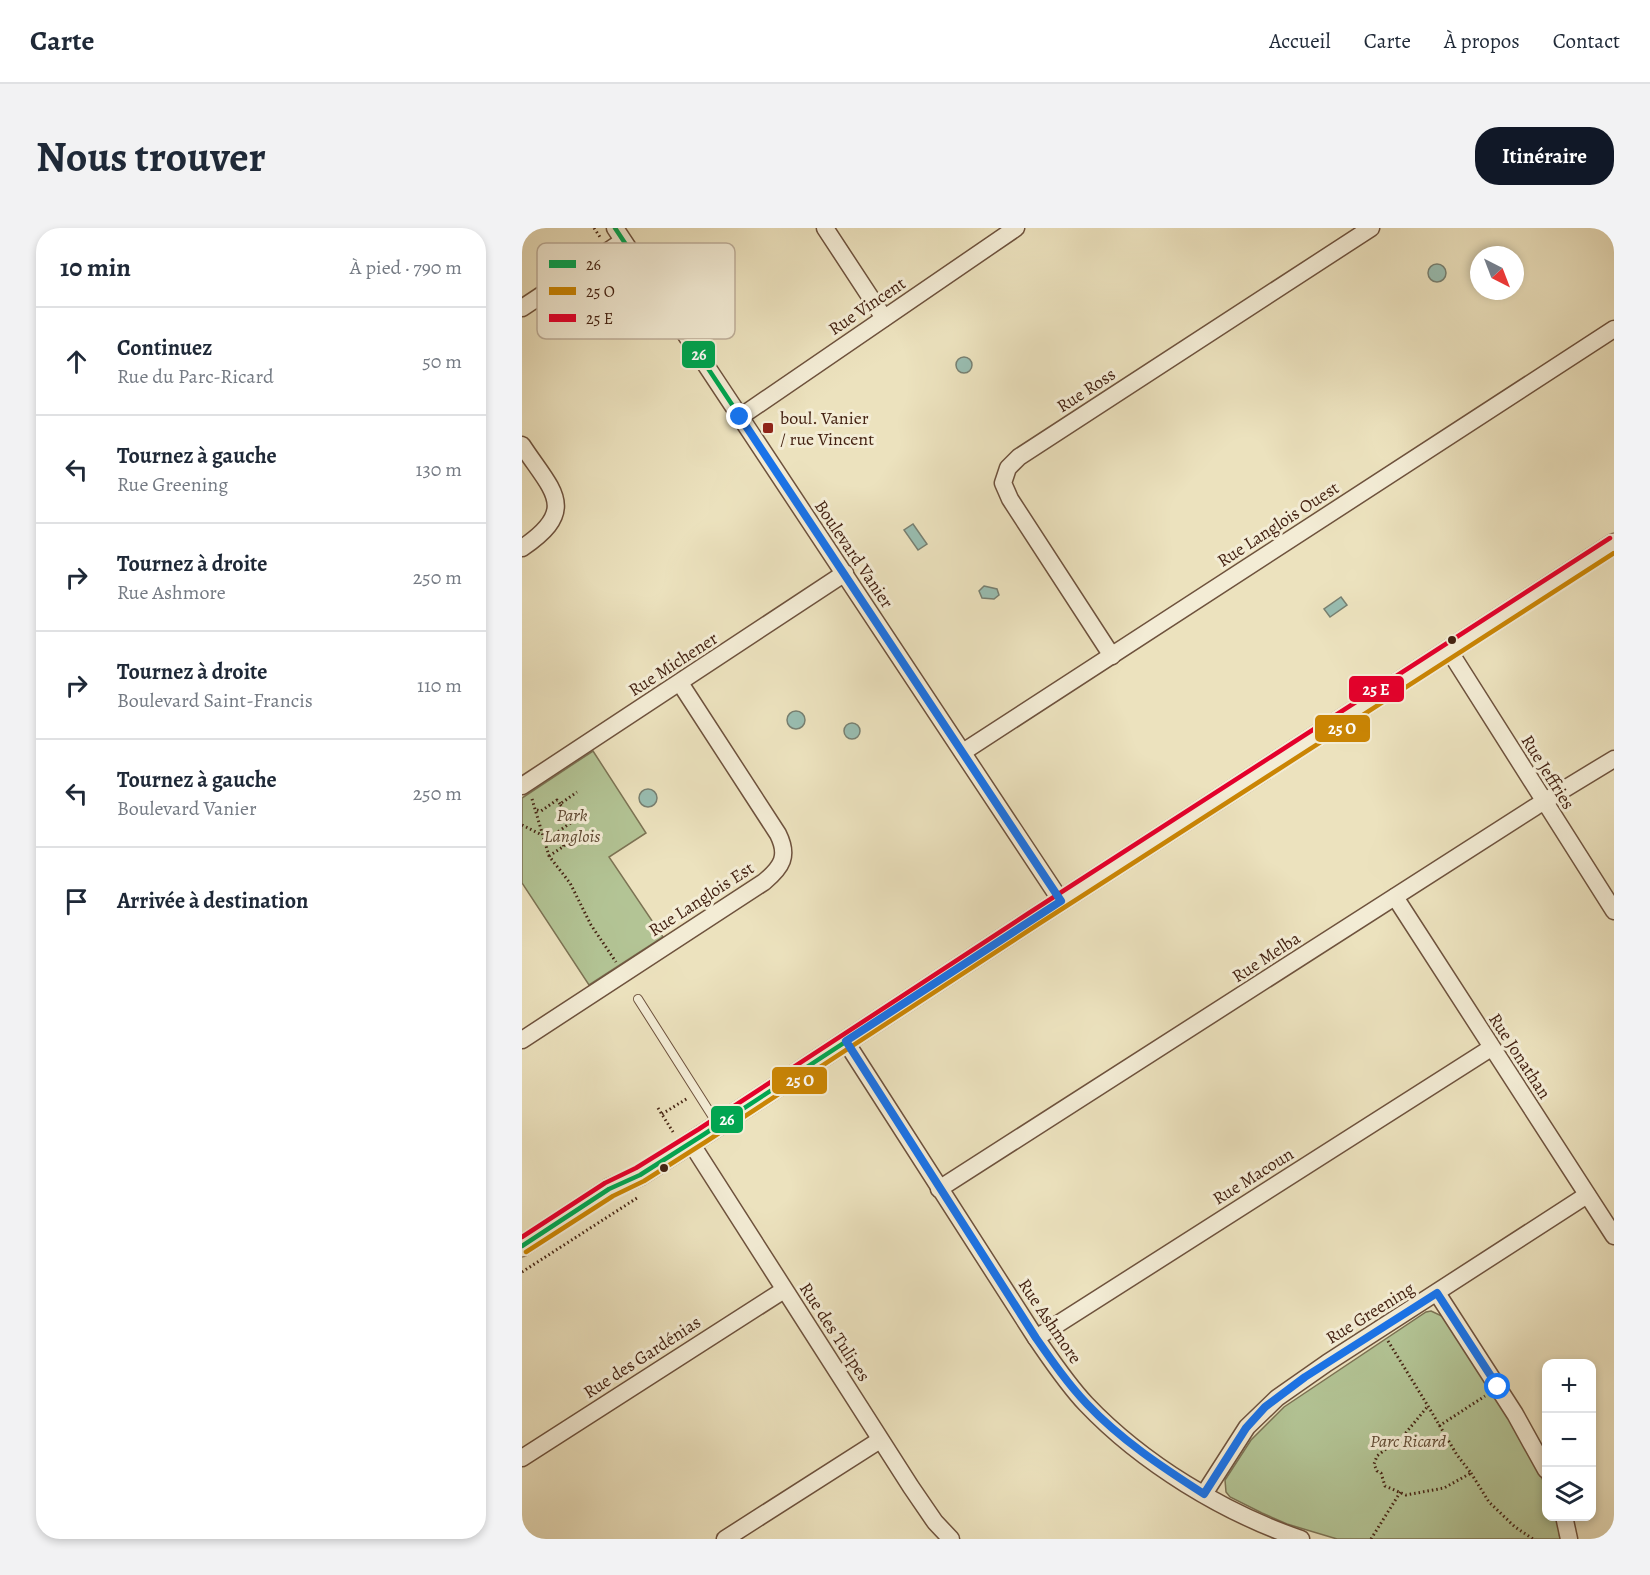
<!DOCTYPE html>
<html lang="fr">
<head>
<meta charset="utf-8">
<style>
  body { margin:0; font-family:Alegreya,serif; background:#f2f2f3; color:#1f2937 }
  .controls { position:absolute; right:18px; bottom:18px; display:grid; overflow:hidden; border-radius:12px; box-shadow:0 3px 9px #0003 }
  .controls button { width:54px; height:54px; display:grid; place-items:center; padding:0; border:0; border-bottom:2px solid #e0e1e3; background:#fff; color:#1f2937; font:30px sans-serif }
  .compass { position:absolute; left:948px; top:18px; width:54px; height:54px; border-radius:50%; background:#fff; box-shadow:0 3px 9px #0003; rotate:138deg }
  .stop { position:absolute; width:18px; height:18px; margin:-14px; border:4px solid #1a73e8; border-radius:50%; background:#fff }
  .stop.end { background:#1a73e8; border-color:#fff; box-shadow:0 2px 6px #0008 }
  .list { margin:0; padding:0; list-style:none }
  h2 { display:flex; justify-content:space-between; align-items:center; height:78px; margin:0; padding:0 24px; font-size:26px }
  h2 small { font-size:20px; font-weight:400; color:#747a83 }
  .list li { display:grid; grid-template-columns:39px 1fr auto; gap:18px; align-items:center; box-sizing:border-box; height:108px; padding:0 24px; border-top:2px solid #e0e1e3 }
  .list b { display:block; font-size:22px; white-space:nowrap }
  .list p { margin:0; font-size:20px; white-space:nowrap; color:#747a83 }
  .list em { font-size:20px; font-style:normal; color:#747a83 }
  .icon { flex:none; width:33px; height:33px; fill:none; stroke:currentColor; stroke-width:2; stroke-linecap:round; stroke-linejoin:round }
  .map { position:relative; flex:none; width:1092px; height:1311px; overflow:hidden; border-radius:24px }
  header { display:flex; align-items:center; gap:36px; box-sizing:border-box; height:84px; padding:0 30px; background:#fff; border-bottom:2px solid #e0e1e3 }
  header strong { font-size:28px }
  nav { display:flex; gap:33px; margin-inline-start:auto; font-size:21px }
  .intro { display:flex; align-items:center; justify-content:space-between; box-sizing:border-box; height:144px; padding:0 36px }
  h1 { margin:0; font-size:42px }
  .button { padding:15px 27px; border-radius:24px; background:#111827; color:#fff; font-size:21px; font-weight:700 }
  main { display:flex; gap:36px; padding:0 36px }
  aside { flex:1; background:#fff; border-radius:24px; box-shadow:0 3px 9px #0003 }
  .map>svg:first-child { display:block }
</style>
</head>
<body>
<header>
<strong>Carte</strong>
<nav><a>Accueil</a><a>Carte</a><a>À propos</a><a>Contact</a></nav>
</header>
<div class="intro"><h1>Nous trouver</h1><a class="button">Itinéraire</a></div>
<main>
<aside>
<h2>10 min<small>À pied · 790 m</small></h2>
<ul class="list">
<li><svg class="icon" aria-label="ahead" viewBox="0 0 24 24"><path d="M12 20V5M6 11l6-6 6 6"/></svg><div><b>Continuez</b><p>Rue du Parc-Ricard</p></div><em>50 m</em></li>
<li><svg class="icon" aria-label="left" viewBox="0 0 24 24"><path d="M17 20v-9H6M10 6l-5 5 5 5"/></svg><div><b>Tournez à gauche</b><p>Rue Greening</p></div><em>130 m</em></li>
<li><svg class="icon" aria-label="right" viewBox="0 0 24 24"><path d="M7 20v-9h11M14 6l5 5-5 5"/></svg><div><b>Tournez à droite</b><p>Rue Ashmore</p></div><em>250 m</em></li>
<li><svg class="icon" aria-label="right" viewBox="0 0 24 24"><path d="M7 20v-9h11M14 6l5 5-5 5"/></svg><div><b>Tournez à droite</b><p>Boulevard Saint-Francis</p></div><em>110 m</em></li>
<li><svg class="icon" aria-label="left" viewBox="0 0 24 24"><path d="M17 20v-9H6M10 6l-5 5 5 5"/></svg><div><b>Tournez à gauche</b><p>Boulevard Vanier</p></div><em>250 m</em></li>
<li><svg class="icon" aria-label="arrive" viewBox="0 0 24 24"><path d="M6 21V4h12l-3 4 3 4H6"/></svg><div><b>Arrivée à destination</b></div></li>
</ul>
</aside>
<div class="map">
<svg width="1092" height="1311" viewBox="0 0 1092 1311">
  <rect width="100%" height="100%" fill="#ece2be"/>
  <filter id="stains"><feTurbulence type="fractalNoise" baseFrequency=".00333" numOctaves="4"/><feColorMatrix values="0 0 0 0 .2 0 0 0 0 .09 0 0 0 0 .02 0 0 0 .5 -.17"/></filter>
  <radialGradient id="worn" r=".72"><stop offset=".6" stop-color="#630" stop-opacity="0"/><stop offset="1" stop-color="#630" stop-opacity=".3"/></radialGradient>
  <!-- green -->
  <g fill="#b3c495" stroke="#7c7354" stroke-width="1.5">
    <path d="M71 523 124 605 87 629 141 709 67 757 0 655V570Z"/>
    <path d="M909 1083 922 1089 971 1163 1015 1238 1024 1260V1288L1035 1289 1038 1311H815L765 1296 740 1285 708 1269 704 1264 703 1252 729 1212 762 1179 904 1084Z"/>
  </g>
  <!-- water -->
  <g fill="#99beb2" stroke="#778072" stroke-width="1.5">
    <circle cx="915" cy="45" r="9"/>
    <circle cx="442" cy="137" r="8"/>
    <path d="M391 296 405 316 396 322 382 302Z"/>
    <path d="M462 358 475 361 477 367 472 371 460 370 457 363Z"/>
    <path d="M819 369 825 377 808 389 802 381Z"/>
    <circle cx="274" cy="492" r="9"/>
    <circle cx="330" cy="503" r="8"/>
    <circle cx="126" cy="570" r="9"/>
  </g>
  <g fill="none" stroke-linecap="round" stroke-linejoin="round">
    <defs>
      <path id="service" d="M116 771 196 897"/>
      <g id="minor">
        <path d="M93 0 539 673"/>
        <path d="M303 0 362 90"/>
        <path d="M0 80 101 13"/>
        <path d="M218 189 494 0"/>
        <path d="M0 217C30 263 58 281 0 320"/>
        <path d="M928 424 1092 683"/>
        <path d="M590 428 488 271 481 255 486 240 497 229 849 0"/>
        <path d="M441 524 1092 101"/>
        <path d="M0 558 323 345"/>
        <path d="M873 669 1092 1008"/>
        <path d="M0 812 242 654C260 639 267 628 256 606L158 455"/>
        <path d="M324 814 514 1110C530 1133 545 1156 564 1176 620 1235 702 1285 779 1311"/>
        <path d="M169 915 389 1259 413 1294 429 1311"/>
        <path d="M417 961 1013 579 1092 531"/>
        <path d="M915 1065 993 1186 1024 1242"/>
        <path d="M514 1110 969 820"/>
        <path d="M0 1230 262 1062"/>
        <path d="M682 1266 725 1199 755 1170 805 1135 1065 967"/>
        <path d="M1042 1288 1047 1311"/>
        <path d="M203 1311 358 1212"/>
      </g>
      <path id="tertiary" d="M0 1018 87 961 118 947 181 907 511 691 1092 316"/>
    </defs>
    <!-- service casing -->
    <use href="#service" stroke="#6e523d" stroke-width="10"/>
    <!-- minor casing -->
    <use href="#minor" stroke="#6e523d" stroke-width="19"/>
    <!-- tertiary casing -->
    <use href="#tertiary" stroke="#6e523d" stroke-width="23"/>
    <!-- path -->
    <g stroke="#442212" stroke-width="3" stroke-dasharray="1.5 3" stroke-linecap="butt">
      <path d="M72 0 78 9"/>
      <path d="M10 571 27 628 48 655 69 697 94 734"/>
      <path d="M15 582 19 583 35 572 38 576"/>
      <path d="M0 597 20 607"/>
      <path d="M27 628 42 618 34 605 50 594 38 576 55 564"/>
      <path d="M136 880 151 904"/>
      <path d="M140 886 166 870"/>
      <path d="M0 1044 115 970"/>
      <path d="M866 1113 906 1178"/>
      <path d="M906 1178 935 1227 949 1245 922 1260 884 1267 863 1258 859 1245 855 1243 852 1236 855 1228 882 1207Z"/>
      <path d="M917 1198 963 1168"/>
      <path d="M949 1245 967 1274 993 1299 1011 1311"/>
      <path d="M849 1311 879 1263"/>
    </g>
    <!-- service -->
    <use href="#service" stroke="#f3ecd5" stroke-width="8"/>
    <!-- minor -->
    <use href="#minor" stroke="#f3ecd5" stroke-width="16"/>
    <!-- tertiary -->
    <use href="#tertiary" stroke="#f3ecd5" stroke-width="21"/>
    <defs>
      <path id="bus-1" d="M0 1018 87 961 118 947 181 907 539 673 93 0"/>
      <path id="bus-2" d="M4 1024 91 968 122 953 185 913 515 697 1092 325"/>
      <path id="bus-3" d="M0 1009 83 955 114 940 177 901 507 685 1088 310"/>
    </defs>
    <!-- bus-1 casing -->
    <use href="#bus-1" stroke="#f3ecd5" stroke-width="9"/>
    <!-- bus-2 casing -->
    <use href="#bus-2" stroke="#f3ecd5" stroke-width="9"/>
    <!-- bus-3 casing -->
    <use href="#bus-3" stroke="#f3ecd5" stroke-width="9"/>
    <!-- bus-1 -->
    <use href="#bus-1" stroke="#00a651" stroke-width="4.5"/>
    <!-- bus-2 -->
    <use href="#bus-2" stroke="#ca8504" stroke-width="4.5"/>
    <!-- bus-3 -->
    <use href="#bus-3" stroke="#e4002b" stroke-width="4.5"/>
  </g>
  <g fill="none" stroke-linecap="round" stroke-linejoin="round">
    <!-- route -->
    <path stroke="#1a73e8" stroke-width="8" d="M218 189 539 673 324 813 514 1110C530 1133 546 1156 565 1176 599 1212 640 1239 682 1266L724 1200 743 1179 783 1149 915 1065 976 1159"/>
  </g>
  <!-- markers -->
  <rect fill="#8f2418" stroke="#f3ecd5" stroke-width="2" x="240" y="194" width="12" height="12" rx="3"/>
  <g fill="#442212" stroke="#f3ecd5" stroke-width="2">
    <circle cx="930" cy="412" r="5"/>
    <circle cx="142" cy="940" r="5"/>
  </g>
  <g text-anchor="middle" dominant-baseline="central" stroke-width="6" stroke-linejoin="round" paint-order="stroke">
    <!-- street labels -->
    <g font-size="18" fill="#442212" stroke="#f3ecd5">
      <text transform="translate(345 78) rotate(-34)">Rue Vincent</text>
      <text transform="translate(564 162) rotate(-33)">Rue Ross</text>
      <text transform="translate(756 296) rotate(-33)">Rue Langlois Ouest</text>
      <text transform="translate(332 326) rotate(56)">Boulevard Vanier</text>
      <text transform="translate(151 436) rotate(-33)">Rue Michener</text>
      <text transform="translate(1026 544) rotate(58)">Rue Jeffries</text>
      <text transform="translate(179 671) rotate(-33)">Rue Langlois Est</text>
      <text transform="translate(744 729) rotate(-33)">Rue Melba</text>
      <text transform="translate(998 828) rotate(57)">Rue Jonathan</text>
      <text transform="translate(731 948) rotate(-32)">Rue Macoun</text>
      <text transform="translate(848 1085) rotate(-32)">Rue Greening</text>
      <text transform="translate(528 1093) rotate(56)">Rue Ashmore</text>
      <text transform="translate(313 1104) rotate(57)">Rue des Tulipes</text>
      <text transform="translate(120 1129) rotate(-33)">Rue des Gardénias</text>
    </g>
    <!-- poi labels -->
    <g font-size="18" fill="#442212" stroke="#f3ecd5" text-anchor="start">
      <text x="258" y="190">boul. Vanier<tspan x="258" dy="21">/ rue Vincent</tspan></text>
    </g>
    <!-- park labels -->
    <g font-size="18" font-style="italic" fill="#604a33" stroke="#f3ecd5">
      <text x="50" y="587">Park<tspan x="50" dy="21">Langlois</tspan></text>
      <text x="886" y="1213">Parc Ricard</text>
    </g>
  </g>
  <!-- legend -->
  <rect x="15" y="15" width="198" height="96" rx="9" fill="#f3ecd5" stroke="#beaf9a" stroke-width="1.5"/>
  <rect x="27" y="32" width="27" height="8" fill="#00a651"/>
  <rect x="27" y="59" width="27" height="8" fill="#ca8504"/>
  <rect x="27" y="86" width="27" height="8" fill="#e4002b"/>
  <g font-size="16" fill="#442212">
    <text x="64" y="42">26</text>
    <text x="64" y="69">25 O</text>
    <text x="64" y="96">25 E</text>
  </g>
  <g stroke="#f3ecd5" stroke-width="2">
    <rect x="159" y="112" width="35" height="29" rx="6" fill="#00a651"/>
    <rect x="826" y="447" width="57" height="28" rx="6" fill="#e4002b"/>
    <rect x="792" y="486" width="57" height="29" rx="6" fill="#ca8504"/>
    <rect x="249" y="838" width="57" height="29" rx="6" fill="#ca8504"/>
    <rect x="188" y="877" width="34" height="29" rx="6" fill="#00a651"/>
  </g>
  <g font-size="16" text-anchor="middle" font-weight="bold" fill="#fff">
    <text x="177" y="132">26</text>
    <text x="854" y="467">25 E</text>
    <text x="820" y="506">25 O</text>
    <text x="278" y="858">25 O</text>
    <text x="205" y="897">26</text>
  </g>
  <rect width="100%" height="100%" filter="url(#stains)"/>
  <rect width="100%" height="100%" fill="url(#worn)"/>
</svg>
<div class="controls">
<button>+</button>
<button>−</button>
<button><svg class="icon" aria-label="layers" viewBox="0 0 24 24"><path d="M12 4l9 5-9 5-9-5zM3 14l9 5 9-5"/></svg></button>
</div>
<svg class="compass" viewBox="-18 -18 36 36"><path d="M0-13l5 13h-10z" fill="#e53935"/><path d="M0 13l5-13h-10z" fill="#747a83"/></svg>
<div class="stop" style="left:976px;top:1159px"></div>
<div class="stop end" style="left:218px;top:189px"></div>
</div>
</main>
</body>
</html>
